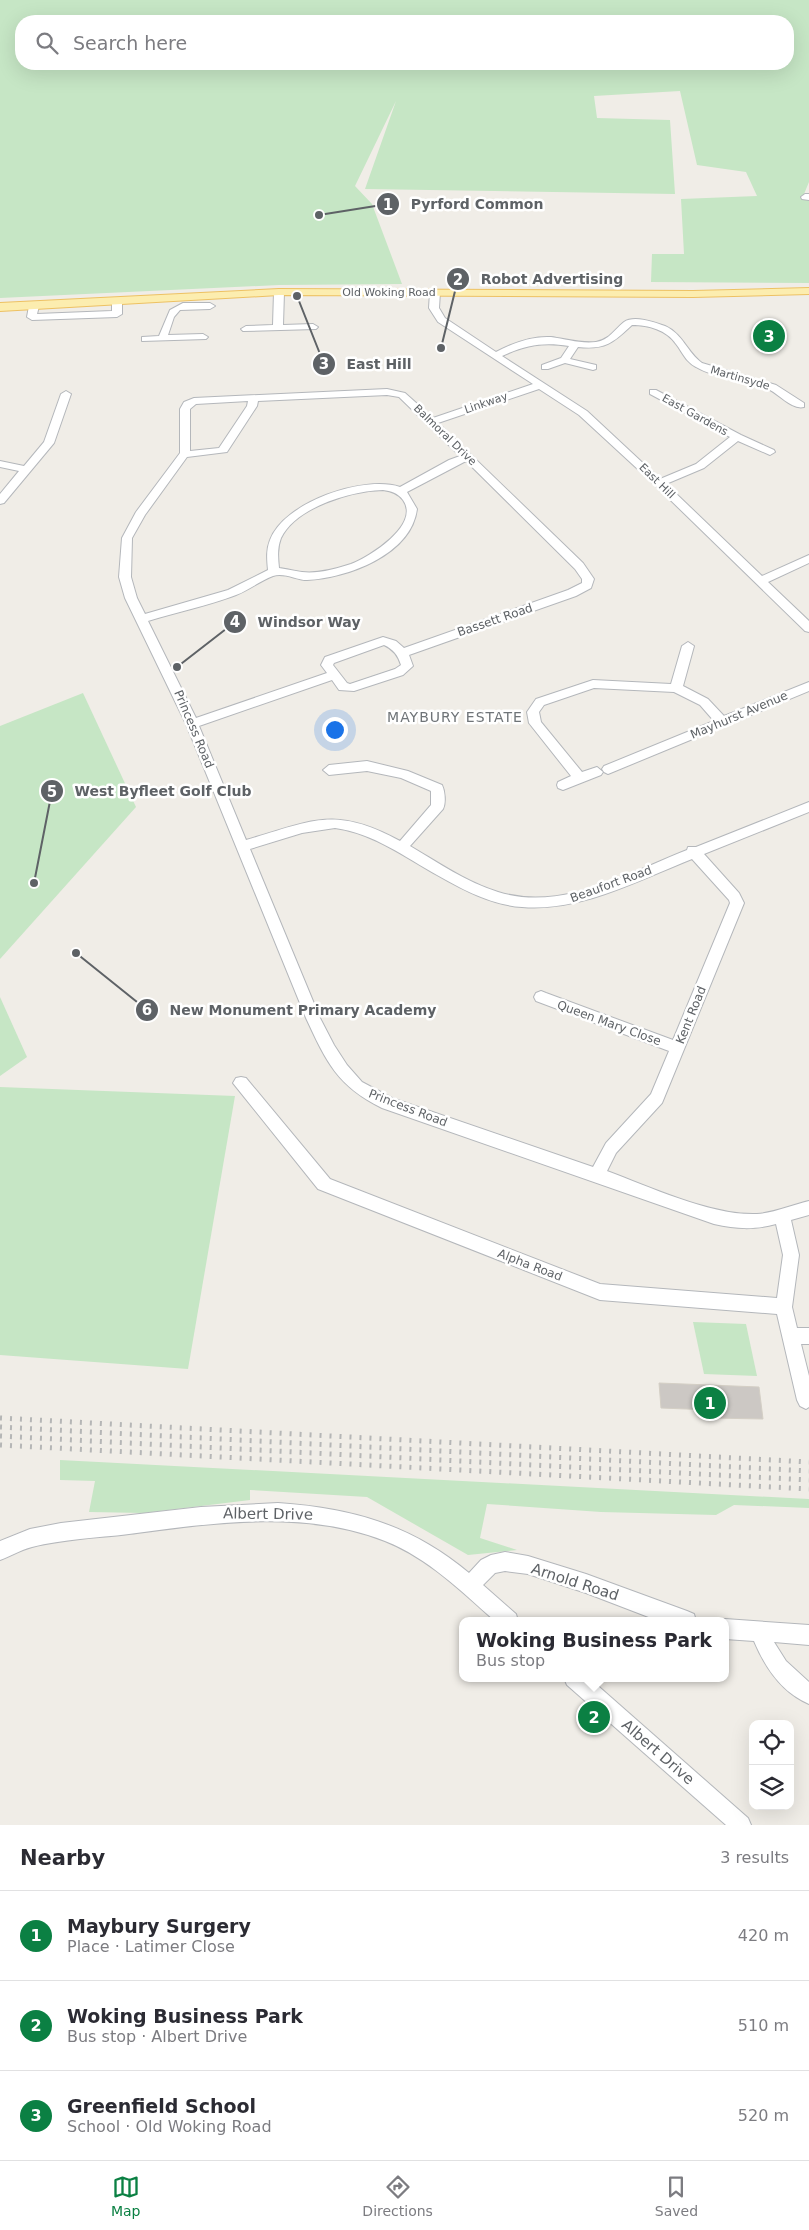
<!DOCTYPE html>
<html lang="en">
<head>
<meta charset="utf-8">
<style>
  body { margin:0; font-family:"DejaVu Sans",sans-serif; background:#f2f2f3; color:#2b2b33 }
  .controls { position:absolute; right:15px; bottom:15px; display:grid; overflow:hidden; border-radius:10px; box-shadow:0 5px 20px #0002 }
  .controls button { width:45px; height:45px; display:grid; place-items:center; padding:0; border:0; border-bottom:1px solid #e1e1e2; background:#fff; color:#2b2b33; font:25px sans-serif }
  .you { position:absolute; left:334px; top:729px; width:18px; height:18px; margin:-12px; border:4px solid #fff; border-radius:50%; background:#1a73e8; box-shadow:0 0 0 8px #1a73e833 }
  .badge { display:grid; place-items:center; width:32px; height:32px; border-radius:50%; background:#0b8043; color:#fff; font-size:16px; font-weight:700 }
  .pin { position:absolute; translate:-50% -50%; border:2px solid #fff; box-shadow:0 1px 5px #0006 }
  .popup { position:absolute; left:459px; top:1617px; width:270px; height:65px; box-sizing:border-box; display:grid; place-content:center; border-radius:10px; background:#fff; filter:drop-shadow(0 1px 4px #0005); font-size:16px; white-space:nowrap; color:#7c7c81 }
  .popup b { font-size:19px; color:#2b2b33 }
  .popup::after { content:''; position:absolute; left:50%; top:100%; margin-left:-10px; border:10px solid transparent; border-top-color:#fff }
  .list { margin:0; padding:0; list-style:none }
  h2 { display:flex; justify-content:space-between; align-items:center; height:65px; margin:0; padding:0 20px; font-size:21px }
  h2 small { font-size:16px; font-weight:400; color:#7c7c81 }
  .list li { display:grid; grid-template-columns:32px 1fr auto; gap:15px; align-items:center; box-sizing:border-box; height:90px; padding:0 20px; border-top:1px solid #e1e1e2 }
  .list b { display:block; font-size:19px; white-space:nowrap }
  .list p { margin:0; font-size:16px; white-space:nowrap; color:#7c7c81 }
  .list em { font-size:16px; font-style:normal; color:#7c7c81 }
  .icon { flex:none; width:28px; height:28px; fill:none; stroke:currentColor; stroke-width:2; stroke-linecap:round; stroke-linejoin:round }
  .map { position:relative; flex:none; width:809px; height:1825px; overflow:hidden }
  .search { position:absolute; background:#fff; box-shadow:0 5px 20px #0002; left:15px; right:15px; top:15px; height:55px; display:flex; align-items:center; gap:12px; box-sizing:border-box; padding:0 18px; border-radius:20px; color:#7c7c81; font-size:19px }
  .sheet { height:335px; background:#fff }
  nav { display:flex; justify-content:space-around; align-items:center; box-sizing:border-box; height:70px; border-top:1px solid #e1e1e2; background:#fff; font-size:14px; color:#7c7c81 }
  nav a { display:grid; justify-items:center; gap:2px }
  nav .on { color:#0b8043 }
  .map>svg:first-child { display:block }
</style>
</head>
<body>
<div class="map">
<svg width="809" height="1825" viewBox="0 0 809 1825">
  <rect width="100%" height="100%" fill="#f0ede7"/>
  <!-- green -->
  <g fill="#c6e6c5" fill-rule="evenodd">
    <path d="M0 0H809V182L804 194 809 196V283L651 282 652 254H684L681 199 757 196 746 172 697 165 680 91 594 96 597 118 670 120 675 194 365 189 396 101 355 186 372 204 402 284 279 285 0 298ZM21 21H788V64H21Z"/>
    <path d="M83 693 136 807 0 959V726Z"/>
    <path d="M0 997 27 1057 0 1076Z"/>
    <path d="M0 1087 235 1096 188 1369 0 1355Z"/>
    <path d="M693 1322 746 1324 757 1376 704 1374Z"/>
    <path d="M60 1460 809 1499V1508L734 1505 716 1515 601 1512 487 1504 480 1538 517 1550 468 1555 367 1497 250 1490V1500L144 1513 89 1512 95 1481 60 1480Z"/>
  </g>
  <!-- building -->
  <path fill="#ccc8c4" stroke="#d4cfc5" d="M659 1383 759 1387 763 1419 712 1418V1410L661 1408Z"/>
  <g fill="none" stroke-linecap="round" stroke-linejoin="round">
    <defs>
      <g id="minor">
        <path d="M805 194H809V200L802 199 801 197Z"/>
        <path d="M279 289 284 292 283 325 313 324 318 327 316 329 243 331 241 329 246 326 273 325 274 292Z"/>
        <path d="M435 289 440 292 439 308 445 318 496 352C513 343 531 336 551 337 566 339 581 344 596 342 609 340 614 330 624 322 634 315 654 322 665 326 683 334 687 352 702 363L776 385 804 403V407C792 410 780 395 770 390 748 378 718 380 696 367 686 362 683 353 676 344 667 330 648 325 632 325 613 343 605 350 578 347L570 359 596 365V369L593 370 565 363 548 369H542V365L561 358 569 346C543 342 526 345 502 356L587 411 660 479 696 464 730 437 650 394V390H656L741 435 774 450 775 452 770 455 738 441 704 468 666 484 762 576 809 555V563L768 582 809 621V632L805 631 655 485 579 415 539 389 438 423 583 563 594 579 591 588 576 596 409 655 413 666 403 675 354 691 339 690 332 680 199 726 246 840C312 821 334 805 400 841L431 805V791L401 778 367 771 329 775 323 770 329 765 367 761 408 771 442 785C445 791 446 803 443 809L410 846C439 863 466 882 498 892 562 912 629 873 687 850L688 847H696L809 802V812L704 854 739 893 744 903 662 1103 616 1153 607 1171C650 1187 712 1216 757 1214 774 1213 792 1205 809 1201V1215L791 1220 799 1255 792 1307 797 1328H809V1344H801L809 1376V1407L806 1409 800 1406 797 1400 777 1314 600 1300 318 1189 233 1083 236 1078 241 1077 246 1078 330 1179 600 1284 777 1298 783 1255 776 1224C754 1230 736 1229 714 1224L382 1108C337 1086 326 1061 306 1018L186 724 125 598 119 577 122 538 136 512 180 453V409L184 402 194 398 387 389 405 393 433 418 533 384 438 322 429 308 430 292ZM387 395 399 397 460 456 449 460 400 487C364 475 284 502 270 540 266 550 267 559 268 570L228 590 145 614 137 598 131 577 132 538 145 515 187 457 227 452 257 406 258 401ZM248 401 247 406 219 448 190 451V409L196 404ZM466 461 575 569 582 579V583L568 590 404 648 396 641 383 637 325 657 321 665 327 673 196 718 148 621C177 612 207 606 236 595 249 590 260 581 273 576 284 572 296 580 307 580 347 578 411 555 417 509L407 492ZM383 490C391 491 398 493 403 500 421 525 369 557 351 564 336 569 317 574 302 572 294 571 287 569 279 568 278 558 277 548 281 538 296 507 351 491 383 490ZM384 645C393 649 398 655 401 665L395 669 350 684 347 683 333 665 334 663ZM335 828C373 833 405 857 437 875 463 890 492 905 522 907 581 912 639 880 692 859L729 900 730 903 673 1040 546 993 541 991 536 993 534 997 536 1001 669 1051 651 1094 606 1143 593 1167 392 1098 362 1082 347 1065 334 1045 320 1018 250 849 302 833Z"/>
        <path d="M117 298 122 301V314L117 317 32 320 27 317 29 306 34 303 39 306 37 314 112 311V301Z"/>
        <path d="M183 303H210L215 306 210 309 180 310 174 317 168 335 203 334 208 337 206 339 142 341V337L159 336 170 310Z"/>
        <path d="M66 391 71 394 54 443 4 503 0 504V494L19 471 0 467V461L24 466 44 442 61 394Z"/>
        <path d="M688 642 694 646 683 686 708 699 724 716 809 682V691L608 774 604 772 602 769 604 766 714 721 700 705 674 692 594 688 544 705 539 712 541 722 582 772 597 767 603 772 601 775 563 790 558 788 557 785 558 782 571 776 529 723 527 712 536 699 593 680 671 684 682 646Z"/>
        <path d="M278 1503C352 1508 412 1525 469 1573L481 1560 491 1555 505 1552 528 1556 586 1574 687 1611 694 1614 696 1621H659L586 1593 528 1574 505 1571 495 1573 483 1585 516 1614 518 1621H495C461 1591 428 1558 385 1541 303 1509 213 1523 129 1534 97 1538 63 1539 32 1547 20 1550 11 1556 0 1560V1541L30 1529 61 1523 201 1507Z"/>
        <path d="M725 1619 809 1625V1645L774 1642 786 1661 809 1682V1704C781 1692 765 1667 754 1641L725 1639V1621H722Z"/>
        <path d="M564 1678H589L748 1818 751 1825H726L567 1685Z"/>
      </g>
      <path id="major" d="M809 288V294L693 297 279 295 0 311V303L279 289 693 291Z"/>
    </defs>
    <!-- minor casing -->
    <use href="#minor" stroke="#b4b7bb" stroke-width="2"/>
    <!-- major casing -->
    <use href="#major" stroke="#edc163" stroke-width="2"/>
    <!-- minor -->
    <use href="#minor" fill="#fff" fill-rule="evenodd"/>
    <!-- major -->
    <use href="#major" fill="#fcedaf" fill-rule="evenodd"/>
    <!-- rail -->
    <g stroke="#b5b6b6" stroke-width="5" stroke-dasharray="2 8" stroke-linecap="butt">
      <path d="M0 1418 809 1462"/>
      <path d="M0 1427 809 1471"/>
      <path d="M0 1436 809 1480"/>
      <path d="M0 1445 809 1489"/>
    </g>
  </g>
  <g text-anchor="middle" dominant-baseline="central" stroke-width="5" stroke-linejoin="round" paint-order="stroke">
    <!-- far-street labels -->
    <g font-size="11" fill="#5e6266" stroke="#fff">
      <text x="389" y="292">Old Woking Road</text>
      <text transform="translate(740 378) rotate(16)">Martinsyde</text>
      <text transform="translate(486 403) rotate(-19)">Linkway</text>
      <text transform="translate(695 415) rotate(29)">East Gardens</text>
      <text transform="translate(445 435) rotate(44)">Balmoral Drive</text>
      <text transform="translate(657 481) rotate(44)">East Hill</text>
    </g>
    <!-- street labels -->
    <g font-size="12" fill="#5e6266" stroke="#fff">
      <text transform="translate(495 620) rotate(-19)">Bassett Road</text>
      <text transform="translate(739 715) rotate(-23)">Mayhurst Avenue</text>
      <text transform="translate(194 729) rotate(67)">Princess Road</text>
      <text transform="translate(611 884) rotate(-20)">Beaufort Road</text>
      <text transform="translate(691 1015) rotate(-68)">Kent Road</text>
      <text transform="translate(609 1023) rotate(20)">Queen Mary Close</text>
      <text transform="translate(408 1108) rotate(21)">Princess Road</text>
      <text transform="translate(530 1265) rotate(21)">Alpha Road</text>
    </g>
    <!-- neighbourhood labels -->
    <g font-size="14" letter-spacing="1" fill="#6f7478" stroke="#fff">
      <text x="455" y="717">MAYBURY ESTATE</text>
    </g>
    <!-- near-street labels -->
    <g font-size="15" fill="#5e6266" stroke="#fff">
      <text transform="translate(268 1514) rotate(1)">Albert Drive</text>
      <text transform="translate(575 1582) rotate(18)">Arnold Road</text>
      <text transform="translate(658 1752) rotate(41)">Albert Drive</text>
    </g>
  </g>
  <!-- callouts -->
  <path fill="none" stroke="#5e6266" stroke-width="2" d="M319 215L388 204M441 348L458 279M297 296L324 364M177 667L235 622M34 883L52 791M76 953L147 1010"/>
  <g fill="#5e6266" stroke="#fff" stroke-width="2">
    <circle cx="319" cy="215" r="5"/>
    <circle cx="441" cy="348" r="5"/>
    <circle cx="297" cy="296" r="5"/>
    <circle cx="177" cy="667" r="5"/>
    <circle cx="34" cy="883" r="5"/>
    <circle cx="76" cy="953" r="5"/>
    <circle cx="388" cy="204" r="12"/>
    <circle cx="458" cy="279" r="12"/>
    <circle cx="324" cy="364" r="12"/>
    <circle cx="235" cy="622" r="12"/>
    <circle cx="52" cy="791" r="12"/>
    <circle cx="147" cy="1010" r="12"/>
  </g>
  <g font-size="15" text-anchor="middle" font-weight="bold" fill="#fff">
    <text x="388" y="210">1</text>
    <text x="458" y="285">2</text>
    <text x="324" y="369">3</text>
    <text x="235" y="627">4</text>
    <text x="52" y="797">5</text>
    <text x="147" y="1015">6</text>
  </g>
  <g font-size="14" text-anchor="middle" font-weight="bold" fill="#5e6266" stroke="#fff" stroke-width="5" stroke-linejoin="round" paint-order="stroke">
    <text x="477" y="209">Pyrford Common</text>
    <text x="552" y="284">Robot Advertising</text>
    <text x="379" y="369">East Hill</text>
    <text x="309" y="627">Windsor Way</text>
    <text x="163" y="796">West Byfleet Golf Club</text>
    <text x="303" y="1015">New Monument Primary Academy</text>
  </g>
</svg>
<div class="controls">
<button><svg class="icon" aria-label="locate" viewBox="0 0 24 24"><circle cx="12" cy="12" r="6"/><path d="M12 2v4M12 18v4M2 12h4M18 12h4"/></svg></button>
<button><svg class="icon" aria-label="layers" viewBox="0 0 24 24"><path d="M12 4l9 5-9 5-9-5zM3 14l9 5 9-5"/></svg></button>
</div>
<div class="you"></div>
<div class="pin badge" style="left:710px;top:1403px">1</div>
<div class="pin badge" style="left:594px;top:1717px">2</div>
<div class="popup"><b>Woking Business Park</b>Bus stop</div>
<div class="pin badge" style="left:769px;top:336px">3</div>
<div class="search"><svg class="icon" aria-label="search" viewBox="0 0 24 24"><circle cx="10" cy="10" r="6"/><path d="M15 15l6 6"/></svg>Search here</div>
</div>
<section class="sheet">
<h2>Nearby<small>3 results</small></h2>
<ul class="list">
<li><span class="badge">1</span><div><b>Maybury Surgery</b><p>Place · Latimer Close</p></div><em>420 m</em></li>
<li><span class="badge">2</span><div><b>Woking Business Park</b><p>Bus stop · Albert Drive</p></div><em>510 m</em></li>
<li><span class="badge">3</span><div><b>Greenfield School</b><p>School · Old Woking Road</p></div><em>520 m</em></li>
</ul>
</section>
<nav>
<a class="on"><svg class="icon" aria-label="map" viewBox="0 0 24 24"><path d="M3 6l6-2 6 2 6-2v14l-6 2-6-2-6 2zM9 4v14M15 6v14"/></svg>Map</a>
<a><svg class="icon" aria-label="directions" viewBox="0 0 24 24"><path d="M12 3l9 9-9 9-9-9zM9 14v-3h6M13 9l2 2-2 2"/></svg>Directions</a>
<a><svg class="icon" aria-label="saved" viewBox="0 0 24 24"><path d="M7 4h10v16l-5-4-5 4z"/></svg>Saved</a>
</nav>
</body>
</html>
